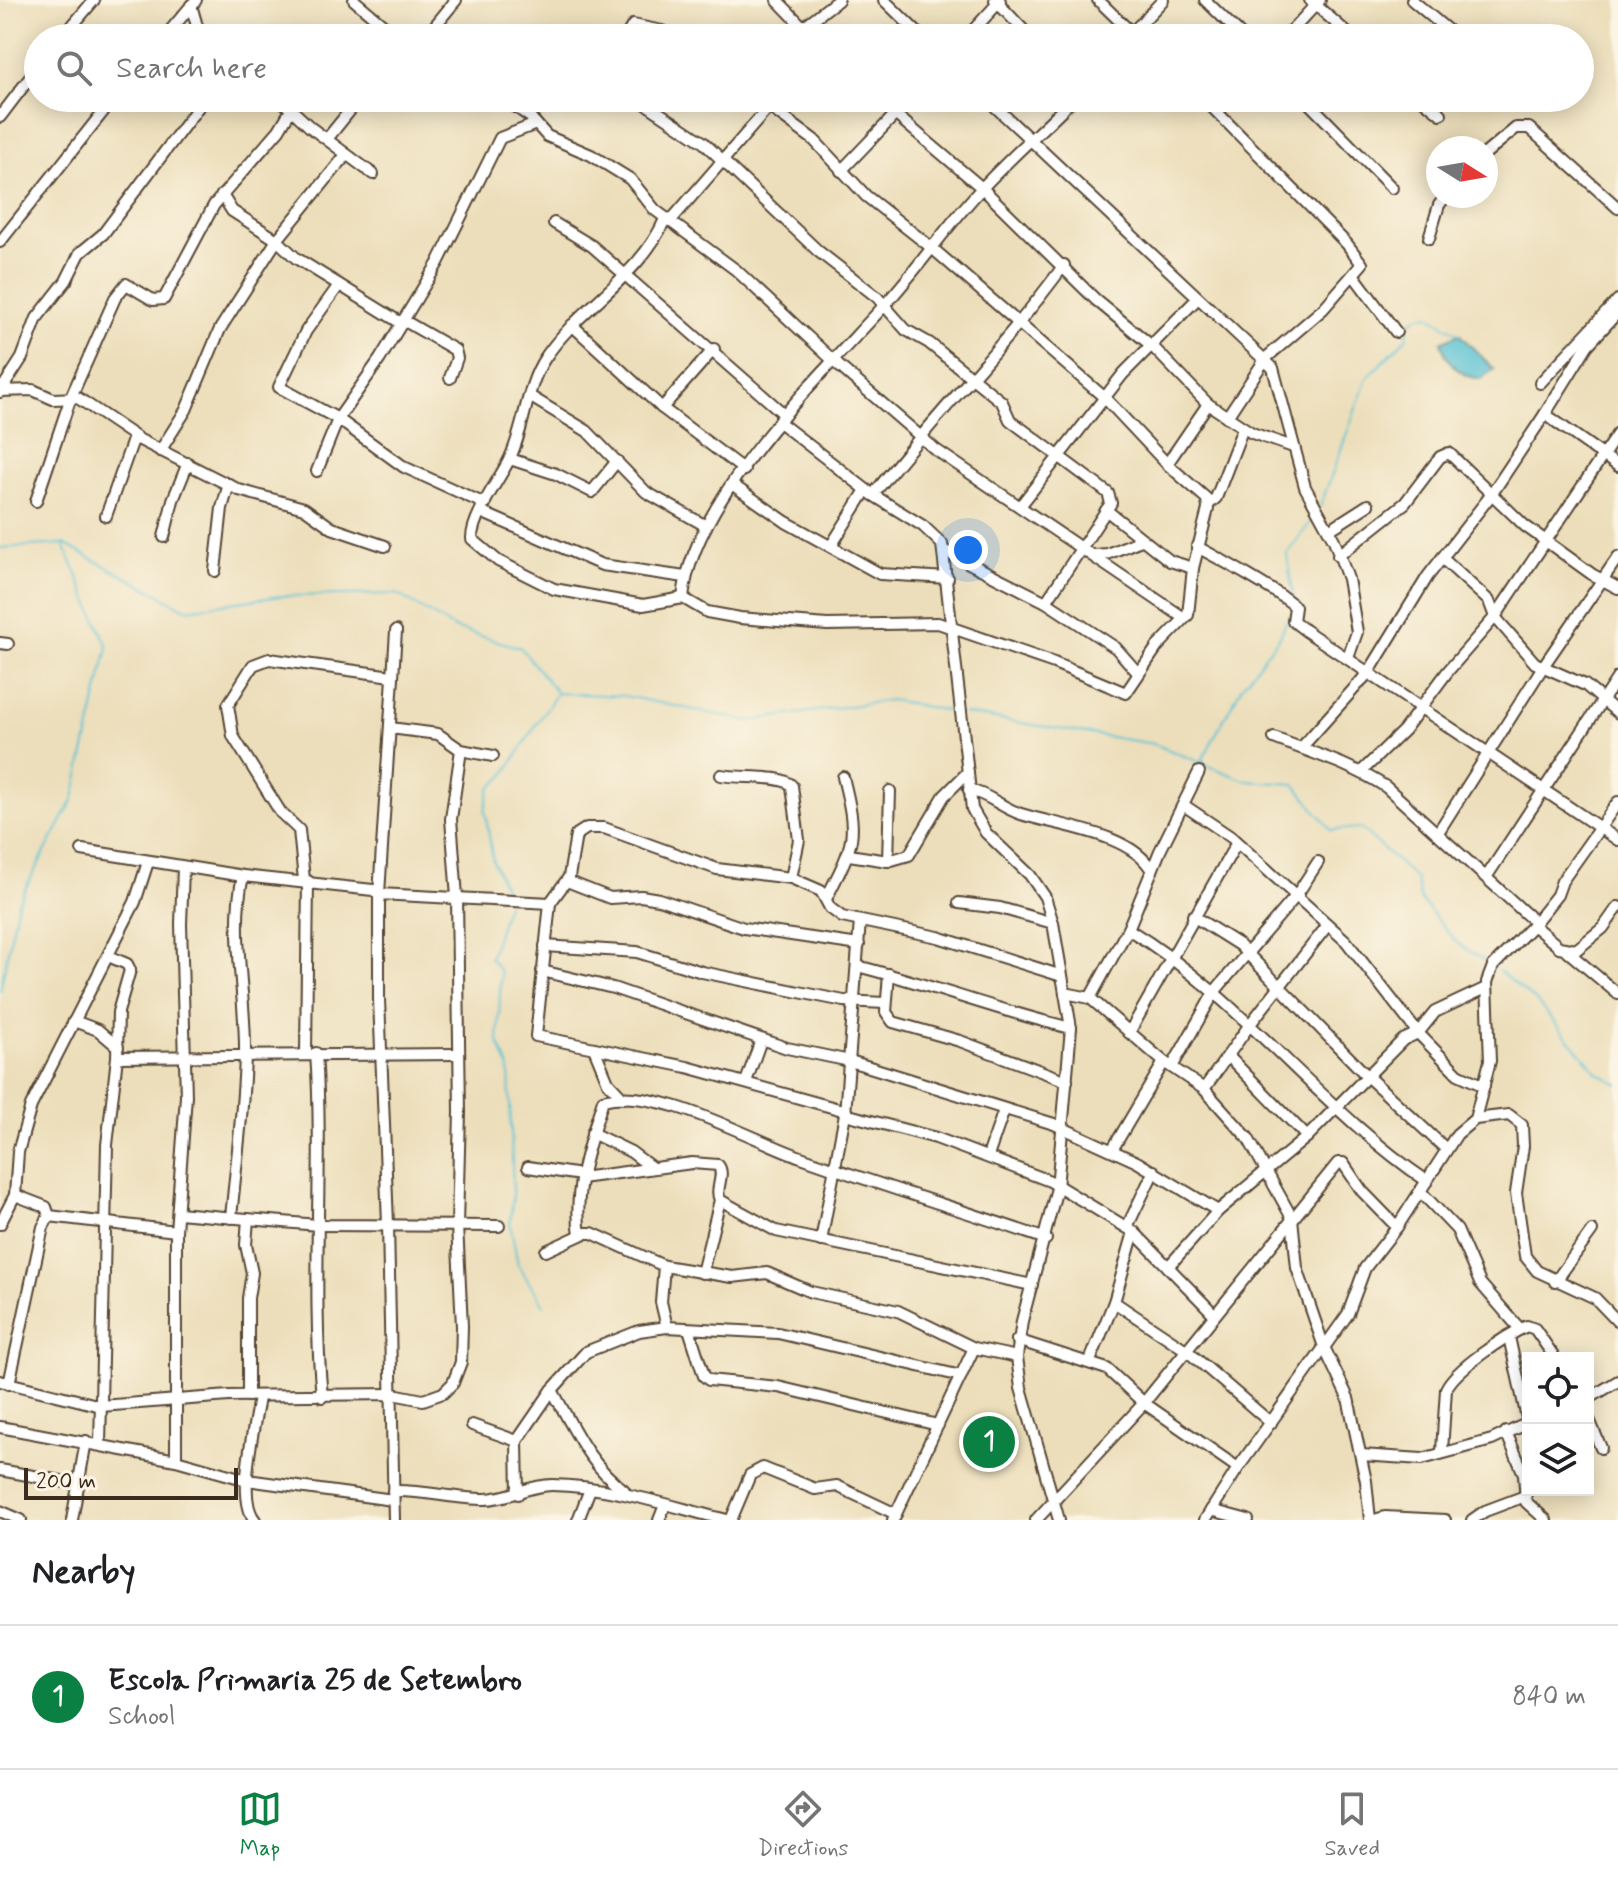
<!DOCTYPE html>
<html lang="en">
<head>
<meta charset="utf-8">
<style>
  body { margin:0; font-family:Mynerve,sans-serif; background:#f6f6f6; color:#202124 }
  .controls { position:absolute; right:24px; bottom:24px; display:grid; overflow:hidden; border-radius:0px; box-shadow:0 4px 20px #0003 }
  .controls button { width:72px; height:72px; display:grid; place-items:center; padding:0; border:0; border-bottom:2px solid #e0e0e0; background:#fff; color:#202124; font:40px sans-serif }
  .compass { position:absolute; left:1426px; top:136px; width:72px; height:72px; border-radius:50%; background:#fff; box-shadow:0 4px 20px #0003; rotate:101deg }
  .scale { position:absolute; left:24px; bottom:20px; width:214px; box-sizing:border-box; padding-left:8px; border:4px solid #3b2a1e; border-top:0; font-size:22px; line-height:28px; white-space:nowrap; color:#3b2a1e; -webkit-text-stroke:6px #fcf5e5; paint-order:stroke }
  .you { position:absolute; left:968px; top:550px; width:28px; height:28px; margin:-20px; border:6px solid #fff; border-radius:50%; background:#1a73e8; box-shadow:0 0 0 12px #1a73e833 }
  .badge { display:grid; place-items:center; width:52px; height:52px; border-radius:50%; background:#0b8043; color:#fff; font-size:26px; font-weight:700 }
  .pin { position:absolute; translate:-50% -50%; border:4px solid #fff; box-shadow:0 2px 8px #0006 }
  .list { margin:0; padding:0; list-style:none }
  h2 { display:flex; justify-content:space-between; align-items:center; height:104px; margin:0; padding:0 32px; font-size:34px }
  h2 small { font-size:26px; font-weight:400; color:#757577 }
  .list li { display:grid; grid-template-columns:52px 1fr auto; gap:24px; align-items:center; box-sizing:border-box; height:144px; padding:0 32px; border-top:2px solid #e0e0e0 }
  .list b { display:block; font-size:30px; white-space:nowrap }
  .list p { margin:0; font-size:26px; white-space:nowrap; color:#757577 }
  .list em { font-size:26px; font-style:normal; color:#757577 }
  .icon { flex:none; width:44px; height:44px; fill:none; stroke:currentColor; stroke-width:2; stroke-linecap:round; stroke-linejoin:round }
  .map { position:relative; flex:none; width:1618px; height:1520px; overflow:hidden }
  .search { position:absolute; background:#fff; box-shadow:0 4px 20px #0003; left:24px; right:24px; top:24px; height:88px; display:flex; align-items:center; gap:20px; box-sizing:border-box; padding:0 28px; border-radius:44px; color:#757577; font-size:30px }
  .sheet { height:248px; background:#fff }
  nav { display:flex; justify-content:space-around; align-items:center; box-sizing:border-box; height:112px; border-top:2px solid #e0e0e0; background:#fff; font-size:22px; color:#757577 }
  nav a { display:grid; justify-items:center; gap:4px }
  nav .on { color:#0b8043 }
  .map>svg:first-child { display:block }
</style>
</head>
<body>
<div class="map">
<svg width="1618" height="1520" viewBox="0 0 1618 1520">
  <rect width="100%" height="100%" fill="#fcf5e5"/>
  <filter id="ink" filterUnits="userSpaceOnUse"><feTurbulence type="fractalNoise" baseFrequency=".0125" numOctaves="2"/><feDisplacementMap in="SourceGraphic" scale="16" xChannelSelector="R" yChannelSelector="G"/><feConvolveMatrix kernelMatrix="1 2 1 2 8 2 1 2 1" color-interpolation-filters="sRGB"/></filter>
  <filter id="wash" filterUnits="userSpaceOnUse"><feTurbulence type="fractalNoise" baseFrequency=".006" numOctaves="4" result="noise"/><feDisplacementMap in="SourceGraphic" scale="32" xChannelSelector="R" yChannelSelector="G"/><feGaussianBlur stdDeviation="1.8" result="paint"/><feColorMatrix in="noise" values="0 0 0 0 0 0 0 0 0 0 0 0 0 0 0 0 0 1.4 0 .05"/><feComposite in="paint" operator="in"/></filter>
  <g filter="url(#wash)">
    <rect width="100%" height="100%" fill="#ecdeba"/>
    <!-- water -->
    <path fill="#58c1d4" stroke="#4a7679" stroke-width="2" d="M1459 334 1494 369 1480 379C1459 376 1446 361 1441 342Z"/>
    <g fill="none" stroke-linecap="round" stroke-linejoin="round">
      <!-- stream -->
      <g stroke="#58c1d4" stroke-width="2">
        <path d="M1320 507 1367 378 1407 337 1408 325 1417 317 1428 315 1459 334"/>
        <path d="M0 548 64 544 186 609 281 596 397 594 454 628 521 648 557 693 625 696 748 721 891 700 958 713"/>
        <path d="M1294 600 1287 554 1315 516"/>
        <path d="M964 714 1154 744 1247 781 1295 784 1331 830 1361 828 1416 879 1420 899 1457 943 1489 964"/>
        <path d="M1201 762 1242 686 1280 636 1288 617"/>
        <path d="M508 897 493 861 485 810 490 788 503 777 556 694"/>
        <path d="M507 904 490 958 501 972 498 1042 509 1067 513 1194 510 1223 518 1265 544 1305"/>
        <path d="M1498 970 1536 1001 1598 1073 1618 1084"/>
        <path d="M0 991 18 902 74 798 108 647 64 545"/>
      </g>
    </g>
  </g>
  <g filter="url(#ink)">
    <g fill="none" stroke-linecap="round" stroke-linejoin="round">
      <defs>
        <g id="minor">
          <path d="M354 0 399 38"/>
          <path d="M777 0 803 27 809 38"/>
          <path d="M884 0 923 38"/>
          <path d="M995 0 1031 38"/>
          <path d="M1098 0 1137 38"/>
          <path d="M1205 0 1244 38"/>
          <path d="M1310 0 1353 38"/>
          <path d="M1412 0 1457 38"/>
          <path d="M191 5 197 26 208 38"/>
          <path d="M803 27 838 0"/>
          <path d="M1129 36 1163 0"/>
          <path d="M62 38 94 0"/>
          <path d="M164 38 196 0"/>
          <path d="M425 38 456 0"/>
          <path d="M625 38 633 25 662 31 676 38"/>
          <path d="M966 38 1000 1"/>
          <path d="M1285 38 1320 0"/>
          <path d="M279 98 310 127 373 174"/>
          <path d="M503 98 530 117 547 136 591 155 630 179 655 210 736 270 839 366 936 450 1184 618"/>
          <path d="M637 98 703 142 818 251 877 297 906 330 929 343 1002 402 1010 420 1108 493 1111 503 1046 602"/>
          <path d="M757 98 814 140 866 196 932 248 1105 398 1167 464 1207 499 1208 509 1193 568 1188 615 1157 647 1126 693 1054 663 938 623 827 625 740 618 707 612 683 598 643 605 554 589 498 561 472 539C471 519 498 481 508 462 525 430 525 388 545 358 579 307 641 276 665 219L673 218 769 107"/>
          <path d="M876 98 982 188 1096 300 1153 347 1208 404 1252 433 1293 447"/>
          <path d="M986 98 1273 368 1305 487 1334 540 1348 579 1357 632 1348 658"/>
          <path d="M1203 98 1347 244 1362 264 1323 309 1266 358 1227 417"/>
          <path d="M1304 98 1392 188"/>
          <path d="M1421 98 1441 114"/>
          <path d="M1218 111 1230 98"/>
          <path d="M0 117 38 67"/>
          <path d="M327 139 360 98"/>
          <path d="M1486 153 1516 128H1529L1618 208"/>
          <path d="M841 171 911 98"/>
          <path d="M222 195 232 211 277 240 296 258 401 323"/>
          <path d="M554 223 592 246 785 415"/>
          <path d="M1429 238 1439 205 1446 196"/>
          <path d="M0 242 114 98"/>
          <path d="M1355 277 1396 332"/>
          <path d="M339 285 306 331 279 387 338 419 404 467 485 504"/>
          <path d="M403 320 455 350 457 358 450 378"/>
          <path d="M572 325 662 408 744 470"/>
          <path d="M1540 383 1618 300"/>
          <path d="M0 391 33 390 53 399 78 398 140 440 239 490 304 508 332 528 385 546"/>
          <path d="M0 392 22 358 37 318 66 281 80 253 103 234 205 98"/>
          <path d="M531 397 587 431 646 492 706 526"/>
          <path d="M662 408 714 349"/>
          <path d="M1545 414 1618 466"/>
          <path d="M779 422 873 495 923 526 942 544 972 809 986 833 1030 875 1045 897 1053 923 1071 1028 1057 1188 1022 1321 1017 1357 1021 1388 1059 1520"/>
          <path d="M160 451 186 410 220 329 277 240 346 155"/>
          <path d="M510 459 556 474 592 492 617 461"/>
          <path d="M1167 464 1208 404"/>
          <path d="M317 471 338 419 380 359 438 263 500 138 536 124"/>
          <path d="M733 485 786 522 880 574 948 578"/>
          <path d="M873 495C934 416 1005 346 1064 265"/>
          <path d="M36 501 71 397 115 298 126 284 153 300 164 299 214 205 279 130 292 108"/>
          <path d="M1209 504 1216 498 1243 428"/>
          <path d="M1021 505 1123 374 1198 298"/>
          <path d="M1106 510 1170 561 1193 568"/>
          <path d="M481 512 602 565 685 577"/>
          <path d="M106 516 134 437"/>
          <path d="M1329 530 1368 505"/>
          <path d="M164 537 173 500 188 463"/>
          <path d="M831 546 866 490"/>
          <path d="M1197 547C1213 555 1288 597 1295 607L1293 621 1306 631 1618 840"/>
          <path d="M945 551 1046 602 1116 648 1138 673"/>
          <path d="M1094 555 1107 554 1141 540"/>
          <path d="M1338 556 1405 503 1440 457 1449 453 1525 526 1593 575 1618 588"/>
          <path d="M1442 558 1489 601 1495 617 1535 663 1585 685 1618 713"/>
          <path d="M215 571 222 508 229 484"/>
          <path d="M683 598C692 500 817 379 882 308 917 270 947 225 983 187 1012 156 1044 128 1074 98"/>
          <path d="M0 643 8 644"/>
          <path d="M390 728 438 734 461 750 493 756"/>
          <path d="M1274 738C1312 753 1353 765 1386 787L1535 922"/>
          <path d="M1301 748 1369 672 1428 576 1491 495 1545 414 1587 346 1618 312"/>
          <path d="M1362 771 1404 730 1448 671 1495 617 1618 433"/>
          <path d="M721 775C740 779 783 774 792 786L799 840 791 878"/>
          <path d="M969 790C989 794 1002 808 1021 814 1058 826 1132 833 1152 871"/>
          <path d="M1185 806 1231 837 1346 941 1418 1033 1458 1074 1484 1086"/>
          <path d="M1437 834 1544 665 1618 557"/>
          <path d="M82 850 243 876 373 890 379 894 396 631"/>
          <path d="M849 855 888 861 909 855 944 796 968 772"/>
          <path d="M888 861 890 791"/>
          <path d="M1487 876 1618 677"/>
          <path d="M304 880 299 830 281 813 233 736 228 705 253 665 269 659 392 676"/>
          <path d="M567 881 610 898 641 896 659 899 744 928 859 945"/>
          <path d="M827 897C855 842 858 837 843 777"/>
          <path d="M550 903 536 1036 687 1067 846 1111"/>
          <path d="M959 903 1000 908 1053 923"/>
          <path d="M1193 916 1239 945 1368 1077 1446 1149"/>
          <path d="M1533 925 1557 895 1562 881 1618 802"/>
          <path d="M1128 929C1244 1000 1317 1106 1427 1181"/>
          <path d="M545 946 637 952 702 972 804 993 844 1001 885 1003"/>
          <path d="M1567 951 1618 994"/>
          <path d="M857 966C929 984 998 1011 1071 1028"/>
          <path d="M542 971 613 988 787 1048 850 1061 1054 1124 1137 1162 1218 1211"/>
          <path d="M889 974 886 1012 893 1022 960 1041 1067 1081"/>
          <path d="M1065 993 1090 998 1164 1062 1204 1089 1248 1138 1292 1218 1297 1268 1324 1347 1348 1398 1366 1481 1370 1520"/>
          <path d="M1090 998 1128 929 1160 851 1199 772"/>
          <path d="M74 1021 98 1030 118 1047"/>
          <path d="M1129 1033 1236 844"/>
          <path d="M594 1048 608 1082 623 1098"/>
          <path d="M306 1053 308 881"/>
          <path d="M316 1053C324 1167 311 1283 322 1397"/>
          <path d="M1228 1056 1307 1137"/>
          <path d="M117 1057 458 1054"/>
          <path d="M1172 1067 1215 991 1296 896 1318 862"/>
          <path d="M746 1082 761 1040"/>
          <path d="M1204 1089 1251 1023 1327 926"/>
          <path d="M845 1114 936 1138 1050 1181 1134 1232 1214 1314"/>
          <path d="M1475 1119 1509 1115 1522 1125 1523 1146 1516 1193 1525 1256 1537 1271 1595 1298 1618 1322"/>
          <path d="M592 1133 631 1152 651 1167"/>
          <path d="M1112 1150 1164 1062"/>
          <path d="M988 1156 1004 1110"/>
          <path d="M528 1167 581 1175"/>
          <path d="M581 1178 692 1163 718 1165C726 1175 714 1189 720 1200L702 1273"/>
          <path d="M1420 1191 1457 1230 1480 1283 1520 1329"/>
          <path d="M15 1195 46 1207 49 1216"/>
          <path d="M720 1200 776 1231 1032 1285"/>
          <path d="M178 1213 318 1225 499 1226"/>
          <path d="M49 1216 176 1231"/>
          <path d="M231 1218C236 1163 244 1107 245 1053 246 995 230 931 243 876"/>
          <path d="M248 1219 246 1245 252 1273 248 1298V1396"/>
          <path d="M0 1224 15 1195 18 1152 31 1106 135 902 148 862"/>
          <path d="M1127 1227 1154 1171"/>
          <path d="M580 1235C573 1187 589 1145 603 1100 657 1085 750 1139 801 1157 882 1186 965 1211 1046 1239"/>
          <path d="M821 1241 845 1114 860 921"/>
          <path d="M546 1251 585 1233H592L664 1266 732 1277 767 1273 811 1292 898 1311 974 1348 1017 1357"/>
          <path d="M664 1266 661 1302 667 1327"/>
          <path d="M1168 1267 1218 1211 1307 1137 1403 1040 1418 1033 1435 1012 1486 988"/>
          <path d="M1555 1282 1592 1231"/>
          <path d="M1114 1302 1186 1350 1271 1423"/>
          <path d="M689 1329 704 1376 709 1380 778 1387 938 1425"/>
          <path d="M1509 1337 1528 1423"/>
          <path d="M1017 1340 1107 1369 1144 1403 1238 1468"/>
          <path d="M1090 1361 1114 1302 1134 1232"/>
          <path d="M0 1381 101 1406 229 1396 393 1394 423 1400 443 1393 453 1383 461 1362 462 1326 457 1225 460 1112 457 897 451 819 461 750"/>
          <path d="M9 1384 43 1227 49 1216"/>
          <path d="M552 1390C574 1428 588 1464 624 1490"/>
          <path d="M1588 1399 1618 1381"/>
          <path d="M1588 1417 1601 1448"/>
          <path d="M472 1425 517 1441"/>
          <path d="M0 1427 176 1460 247 1480 393 1500"/>
          <path d="M1506 1432 1524 1474 1526 1502 1546 1520"/>
          <path d="M100 1444 107 1145 117 1057 118 1012 130 970 127 964 108 956"/>
          <path d="M1442 1451 1446 1389C1455 1369 1507 1335 1527 1326L1535 1329 1555 1358"/>
          <path d="M1361 1455 1422 1459 1492 1440 1528 1423"/>
          <path d="M176 1460V1231L186 1096 181 924 183 867"/>
          <path d="M0 1470 77 1484"/>
          <path d="M393 1491C424 1490 454 1499 485 1499 508 1499 529 1485 552 1485 612 1486 669 1506 727 1520"/>
          <path d="M518 1494 517 1441 552 1390 586 1352 639 1331 667 1327 778 1333 961 1376"/>
          <path d="M1211 1510 1248 1520"/>
          <path d="M0 1511 21 1520"/>
          <path d="M72 1520 86 1441"/>
          <path d="M255 1520C236 1499 255 1425 259 1397"/>
          <path d="M394 1520 388 1224 379 999V894L550 903 569 877 576 835 587 828H604L717 869 791 878 821 891 830 908 842 917 938 937 1062 976"/>
          <path d="M578 1520 590 1489"/>
          <path d="M659 1520 665 1505"/>
          <path d="M731 1520 750 1475 763 1468 815 1489 837 1486 896 1514"/>
          <path d="M893 1520 974 1348"/>
          <path d="M1036 1520 1144 1403 1338 1163H1343L1362 1191 1397 1227"/>
          <path d="M1205 1520 1238 1468 1348 1314 1365 1268 1397 1227 1457 1134 1475 1119 1490 1061 1487 982 1493 966 1533 925 1559 947 1576 950 1603 928 1618 907"/>
          <path d="M1374 1520 1385 1517 1445 1520"/>
          <path d="M1472 1520 1485 1511 1525 1496"/>
        </g>
      </defs>
      <!-- minor casing -->
      <use href="#minor" stroke="#564535" stroke-width="14"/>
      <!-- minor -->
      <use href="#minor" stroke="#fff" stroke-width="10"/>
    </g>
  </g>
</svg>
<div class="controls">
<button><svg class="icon" aria-label="locate" viewBox="0 0 24 24"><circle cx="12" cy="12" r="6"/><path d="M12 2v4M12 18v4M2 12h4M18 12h4"/></svg></button>
<button><svg class="icon" aria-label="layers" viewBox="0 0 24 24"><path d="M12 4l9 5-9 5-9-5zM3 14l9 5 9-5"/></svg></button>
</div>
<svg class="compass" viewBox="-18 -18 36 36"><path d="M0-13l5 13h-10z" fill="#e53935"/><path d="M0 13l5-13h-10z" fill="#757577"/></svg>
<div class="scale">200 m</div>
<div class="you"></div>
<div class="pin badge" style="left:989px;top:1442px">1</div>
<div class="search"><svg class="icon" aria-label="search" viewBox="0 0 24 24"><circle cx="10" cy="10" r="6"/><path d="M15 15l6 6"/></svg>Search here</div>
</div>
<section class="sheet">
<h2>Nearby<small></small></h2>
<ul class="list">
<li><span class="badge">1</span><div><b>Escola Primaria 25 de Setembro</b><p>School</p></div><em>840 m</em></li>
</ul>
</section>
<nav>
<a class="on"><svg class="icon" aria-label="map" viewBox="0 0 24 24"><path d="M3 6l6-2 6 2 6-2v14l-6 2-6-2-6 2zM9 4v14M15 6v14"/></svg>Map</a>
<a><svg class="icon" aria-label="directions" viewBox="0 0 24 24"><path d="M12 3l9 9-9 9-9-9zM9 14v-3h6M13 9l2 2-2 2"/></svg>Directions</a>
<a><svg class="icon" aria-label="saved" viewBox="0 0 24 24"><path d="M7 4h10v16l-5-4-5 4z"/></svg>Saved</a>
</nav>
</body>
</html>
